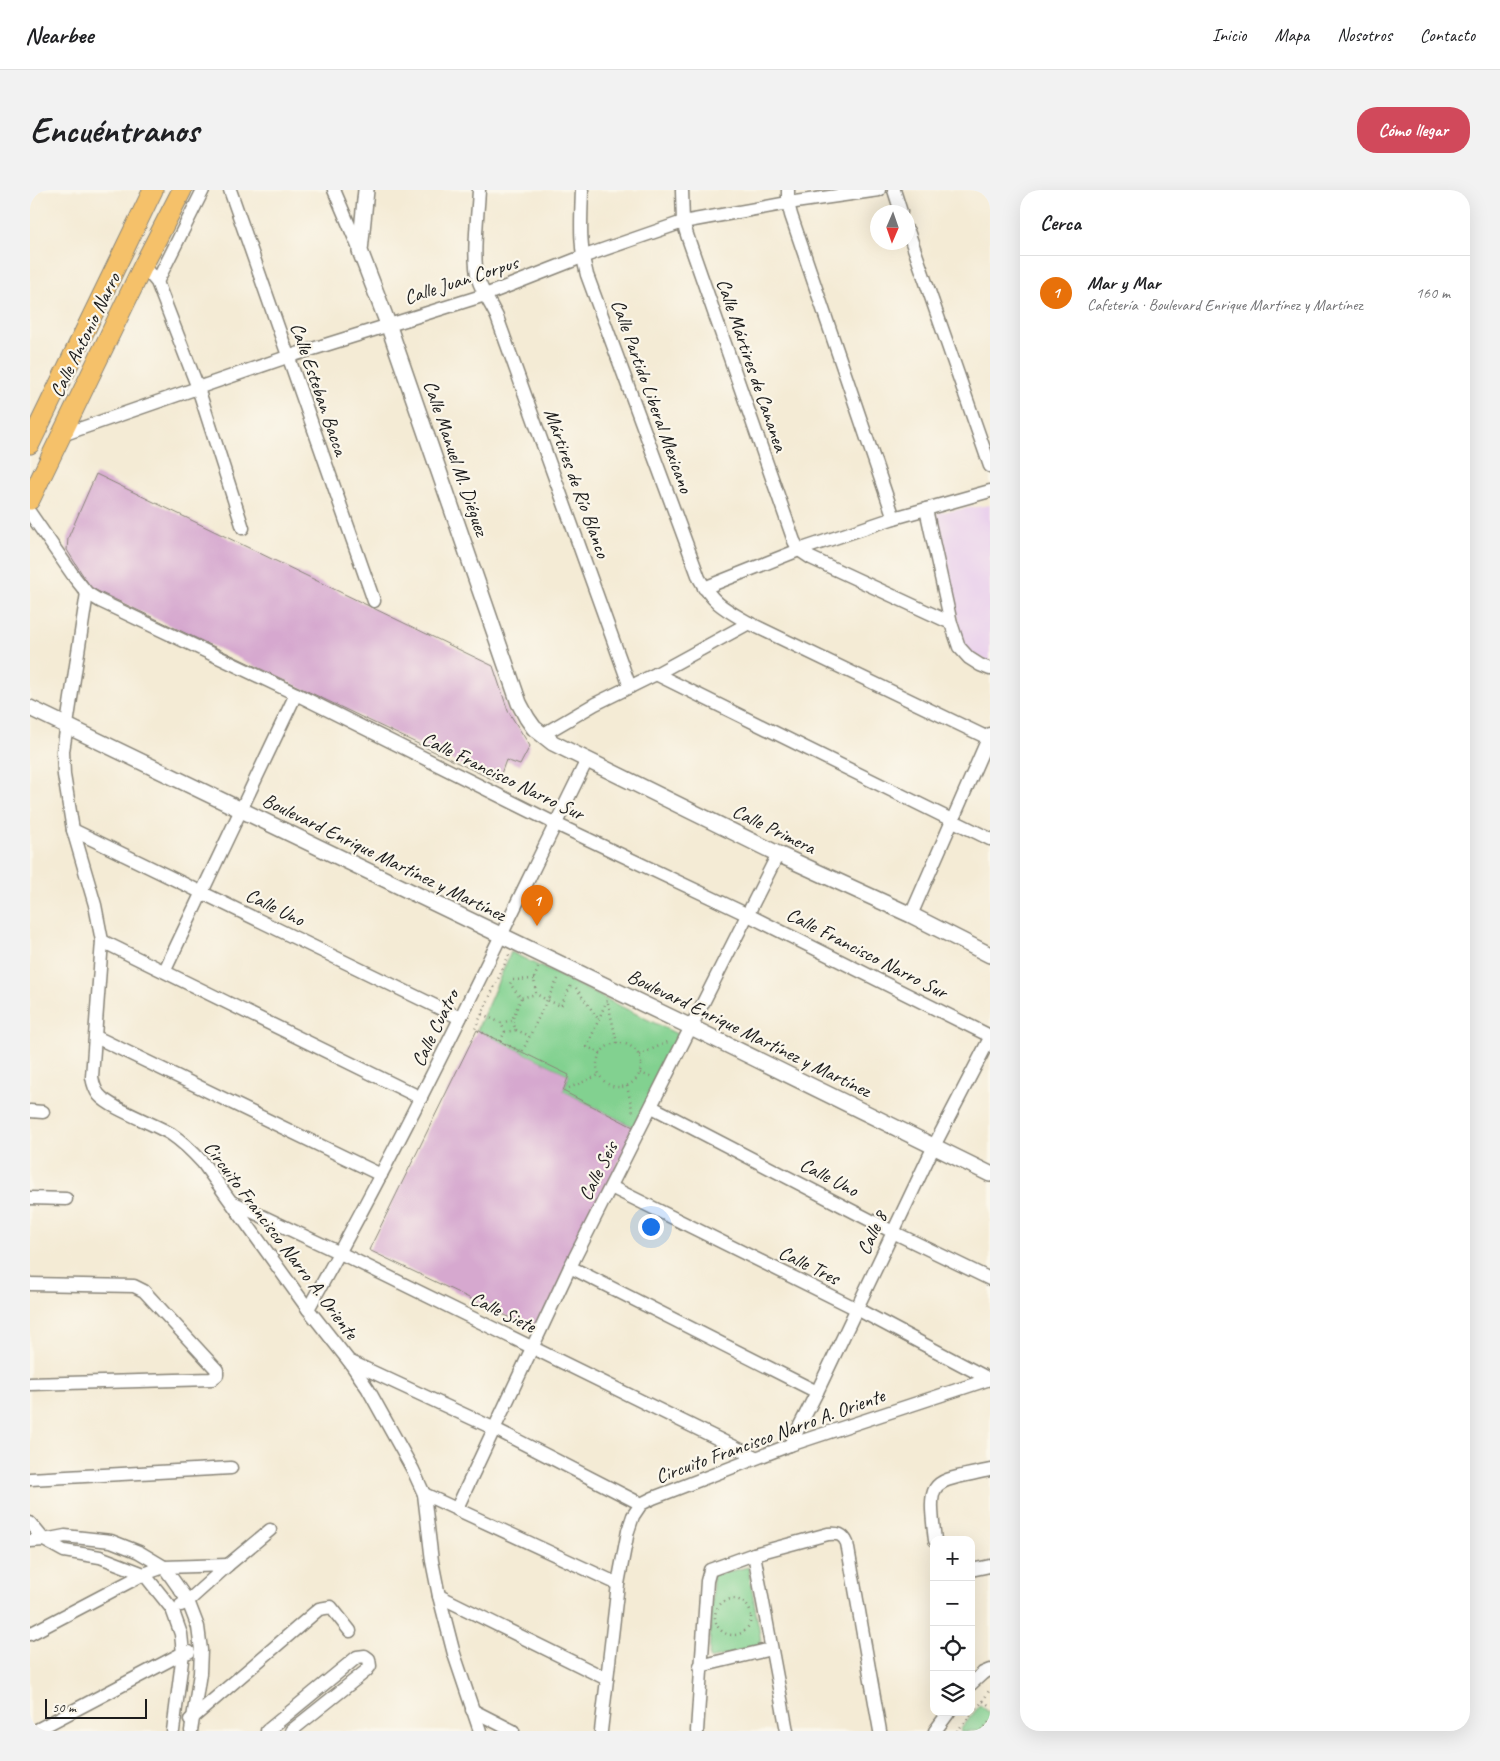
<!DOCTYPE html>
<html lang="es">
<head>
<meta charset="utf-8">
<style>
  body { margin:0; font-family:Caveat,sans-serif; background:#f2f2f2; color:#202124 }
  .controls { position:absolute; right:15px; bottom:15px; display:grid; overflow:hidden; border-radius:10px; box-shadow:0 5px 20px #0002 }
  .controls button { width:45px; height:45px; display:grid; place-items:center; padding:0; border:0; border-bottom:1px solid #e0e0e0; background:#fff; color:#202124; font:25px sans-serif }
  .compass { position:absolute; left:840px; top:15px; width:45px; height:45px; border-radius:50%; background:#fff; box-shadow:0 5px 20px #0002; rotate:182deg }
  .scale { position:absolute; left:15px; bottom:12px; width:102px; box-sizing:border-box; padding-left:5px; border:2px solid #1c1c1c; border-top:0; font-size:14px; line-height:18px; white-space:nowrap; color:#1c1c1c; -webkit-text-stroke:4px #fbf7ec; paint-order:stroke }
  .you { position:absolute; left:620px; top:1036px; width:18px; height:18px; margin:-12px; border:4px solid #fff; border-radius:50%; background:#1a73e8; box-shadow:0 0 0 8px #1a73e833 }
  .badge { display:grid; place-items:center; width:32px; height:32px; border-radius:50%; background:#d1495b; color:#fff; font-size:16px; font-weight:700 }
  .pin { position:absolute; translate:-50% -41px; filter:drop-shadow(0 1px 2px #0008) }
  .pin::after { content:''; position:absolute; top:26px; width:18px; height:15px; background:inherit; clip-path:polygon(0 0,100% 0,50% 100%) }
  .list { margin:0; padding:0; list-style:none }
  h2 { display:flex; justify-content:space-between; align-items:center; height:65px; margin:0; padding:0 20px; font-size:21px }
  h2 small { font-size:16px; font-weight:400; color:#757577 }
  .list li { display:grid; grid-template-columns:32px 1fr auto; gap:15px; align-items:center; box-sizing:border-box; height:75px; padding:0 20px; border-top:1px solid #e0e0e0 }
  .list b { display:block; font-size:19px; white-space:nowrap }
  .list p { margin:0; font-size:16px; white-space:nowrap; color:#757577 }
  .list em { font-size:16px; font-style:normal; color:#757577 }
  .icon { flex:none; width:28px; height:28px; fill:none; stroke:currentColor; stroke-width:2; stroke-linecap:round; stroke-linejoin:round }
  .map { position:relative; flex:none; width:960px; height:1541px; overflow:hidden; border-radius:20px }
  header { display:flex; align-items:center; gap:30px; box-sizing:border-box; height:70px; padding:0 25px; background:#fff; border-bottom:1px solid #e0e0e0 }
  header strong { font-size:24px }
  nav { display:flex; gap:28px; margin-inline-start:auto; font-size:18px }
  .intro { display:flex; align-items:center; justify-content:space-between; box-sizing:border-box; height:120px; padding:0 30px }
  h1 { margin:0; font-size:35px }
  .button { padding:12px 22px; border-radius:20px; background:#d1495b; color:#fff; font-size:18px; font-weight:700 }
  main { display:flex; gap:30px; padding:0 30px }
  aside { flex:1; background:#fff; border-radius:20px; box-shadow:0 5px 20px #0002 }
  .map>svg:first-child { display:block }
</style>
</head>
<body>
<header>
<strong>Nearbee</strong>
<nav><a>Inicio</a><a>Mapa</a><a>Nosotros</a><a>Contacto</a></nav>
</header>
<div class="intro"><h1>Encuéntranos</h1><a class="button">Cómo llegar</a></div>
<main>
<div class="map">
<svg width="960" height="1541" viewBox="0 0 960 1541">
  <rect width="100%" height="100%" fill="#fbf7ec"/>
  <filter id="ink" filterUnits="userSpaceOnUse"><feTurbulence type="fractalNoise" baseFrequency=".02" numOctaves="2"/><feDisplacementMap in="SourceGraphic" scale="10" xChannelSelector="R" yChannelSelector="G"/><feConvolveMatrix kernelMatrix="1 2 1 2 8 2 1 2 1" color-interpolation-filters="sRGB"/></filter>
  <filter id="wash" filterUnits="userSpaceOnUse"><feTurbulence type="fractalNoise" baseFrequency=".0096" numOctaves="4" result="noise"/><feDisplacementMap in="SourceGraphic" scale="20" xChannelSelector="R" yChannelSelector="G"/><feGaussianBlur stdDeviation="1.12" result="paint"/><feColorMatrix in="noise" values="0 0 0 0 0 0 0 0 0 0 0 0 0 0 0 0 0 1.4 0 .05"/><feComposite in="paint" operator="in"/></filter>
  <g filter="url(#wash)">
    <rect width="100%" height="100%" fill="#f4ebd5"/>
    <!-- built -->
    <path fill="#ead1ec" d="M960 315V472L934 460 906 323Z"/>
    <!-- green -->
    <g fill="#82d190" stroke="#4f7656">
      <path d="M481 762 649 845 605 938 533 901 539 885 447 840Z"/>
      <path d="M718 1377 732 1456 679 1469 683 1385Z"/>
      <path d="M950 1515 960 1523V1529L950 1541H931L930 1540Z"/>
    </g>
    <g id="blocks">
      <!-- building -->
      <g fill="#d6a8cf">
        <path d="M66 284 463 476 478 521 500 556 490 575 476 570 468 592 61 398 37 360 38 348Z"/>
        <path d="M447 840 539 885 533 901 605 938 508 1141 339 1060Z"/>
      </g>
    </g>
  </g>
  <g filter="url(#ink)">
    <use href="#blocks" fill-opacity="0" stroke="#888478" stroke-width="1"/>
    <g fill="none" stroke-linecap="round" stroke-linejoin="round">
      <defs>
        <g id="minor">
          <path d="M200 0 344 411"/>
          <path d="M304 0 330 61"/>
          <path d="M449 0C448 23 442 68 448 89 452 102 461 114 467 127L600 497"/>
          <path d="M552 0C551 29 549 57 557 85L669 388C683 414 695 419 719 433L960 549"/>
          <path d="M652 0 653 32 658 48 764 351 769 360 781 368 921 433"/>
          <path d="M758 0V13L761 25 864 328"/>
          <path d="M864 0 871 22"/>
          <path d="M878 41 960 276"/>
          <path d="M113 76 127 92 168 198 213 338"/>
          <path d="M127 92 173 0"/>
          <path d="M32 245 257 167 455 105 552 67 653 32 758 13 849 0"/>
          <path d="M896 319 921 433 929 457 939 468 950 475 960 479"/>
          <path d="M0 323 45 388 57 403 70 411 266 504 526 634 718 725 960 846"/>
          <path d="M674 398 769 360 864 328 960 301"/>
          <path d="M57 403 33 561 34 585 43 640 65 715 72 751 62 887C63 893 65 900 69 905 81 919 123 933 141 944 153 952 163 962 173 973L278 1119 319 1171 338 1199 383 1280 394 1304 402 1371 409 1406 424 1464 450 1541"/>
          <path d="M626 484 960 649"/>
          <path d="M512 545 565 514 626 484 719 433"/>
          <path d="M43 640 430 828"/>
          <path d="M881 725 960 544"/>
          <path d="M72 751 391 908"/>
          <path d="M135 780 266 504"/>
          <path d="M66 847 351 985"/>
          <path d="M622 917 863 1042 960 1089"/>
          <path d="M0 921 13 922"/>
          <path d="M581 997 827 1119 959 1189"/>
          <path d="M0 1008 36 1009"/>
          <path d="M204 1013 310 1063 725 1267"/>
          <path d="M540 1077 787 1202"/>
          <path d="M0 1094 104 1096 114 1101 187 1180V1185L182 1189 0 1194"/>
          <path d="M278 1119C379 940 466 754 557 570"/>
          <path d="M319 1171 465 1239 611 1314"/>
          <path d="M760 1255 787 1202 904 956 960 848"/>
          <path d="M0 1289 201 1278"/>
          <path d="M394 1304 588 1394"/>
          <path d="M427 1318 540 1077 748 664"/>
          <path d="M0 1333 14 1350 34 1361 70 1367 114 1384 142 1419 151 1444 153 1463 143 1541"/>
          <path d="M905 1350C897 1286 901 1293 960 1280"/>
          <path d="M0 1351 14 1350 35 1346 81 1351 109 1362 134 1377 158 1411 168 1437 171 1460 170 1483 161 1541"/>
          <path d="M724 1364 757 1541"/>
          <path d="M941 1380 960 1376"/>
          <path d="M409 1406 577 1489"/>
          <path d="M151 1415 158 1411 198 1375 240 1340"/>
          <path d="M0 1444 114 1384 134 1377 198 1375"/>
          <path d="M670 1476 741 1459"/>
          <path d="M941 1494 953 1483 960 1480"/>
          <path d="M442 1520 483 1541"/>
          <path d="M160 1530 289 1419 301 1417 320 1441"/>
          <path d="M5 1541 153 1463 159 1462"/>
          <path d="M237 1541 327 1467 335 1466 339 1469 340 1476 336 1481 261 1541"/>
          <path d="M571 1541 588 1394 598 1341 603 1326 611 1314 623 1308 760 1255 960 1189"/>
          <path d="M667 1541 677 1391 680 1380 724 1364 798 1344C808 1343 813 1344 817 1353L850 1541"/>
          <path d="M905 1541 919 1522"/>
        </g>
        <g id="tertiary">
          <path d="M336 0 330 61 358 134 489 513 497 528 504 538 523 553 748 664 881 725 960 765"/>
          <path d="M0 518 661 837 960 984"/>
        </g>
        <g id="primary">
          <path d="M0 254 123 0"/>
          <path d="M0 310 113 76 152 0"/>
        </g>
      </defs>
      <!-- minor casing -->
      <use href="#minor" stroke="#888478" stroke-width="15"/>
      <!-- tertiary casing -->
      <use href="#tertiary" stroke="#888478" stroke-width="18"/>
      <!-- primary casing -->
      <use href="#primary" stroke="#888478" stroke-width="21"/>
      <!-- path -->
      <g stroke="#888478" stroke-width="2.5" stroke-dasharray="1 4" stroke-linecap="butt">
        <path d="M479 765 445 839 492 862 517 810 506 804 504 789 508 778"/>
        <path d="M504 789 482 790 480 794 491 808 506 804"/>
        <path d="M528 789 517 810 531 816 541 795"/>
        <path d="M546 798 569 830"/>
        <path d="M578 813 587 853"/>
        <path d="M452 824 471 833"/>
        <path d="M486 840 500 846"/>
        <path d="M475 842 471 833 482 830"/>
        <path d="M470 851 475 842 486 840 482 830 491 808"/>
        <circle cx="589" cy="875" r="22"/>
        <path d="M571 863 557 857 577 810"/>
        <path d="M609 865 640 851"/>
        <path d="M610 883 621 887"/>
        <path d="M597 896 603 923"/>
        <path d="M539 898 569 885"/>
        <circle cx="703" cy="1427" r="18"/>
        <path d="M953 1511 960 1499"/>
        <path d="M927 1541 953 1511 960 1516"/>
        <path d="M952 1541 960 1531"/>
      </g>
      <!-- minor -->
      <use href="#minor" stroke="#fff" stroke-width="12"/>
      <!-- tertiary -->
      <use href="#tertiary" stroke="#fff" stroke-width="15"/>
      <!-- primary -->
      <use href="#primary" stroke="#f5c16b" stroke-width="19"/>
    </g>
  </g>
  <g text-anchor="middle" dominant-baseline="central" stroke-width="4.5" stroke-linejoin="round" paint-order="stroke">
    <!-- street labels -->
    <g font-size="20" fill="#1c1c1c" stroke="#fbf7ec">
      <text transform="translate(431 90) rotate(-18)">Calle Juan Corpus</text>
      <text transform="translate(55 145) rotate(-64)">Calle Antonio Narro</text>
      <text transform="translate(722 175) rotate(71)">Calle Mártires de Cananea</text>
      <text transform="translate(289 199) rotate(71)">Calle Esteban Bacca</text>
      <text transform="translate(622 206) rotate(70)">Calle Partido Liberal Mexicano</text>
      <text transform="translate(426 268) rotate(71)">Calle Manuel M. Diéguez</text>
      <text transform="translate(547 293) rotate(70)">Mártires de Río Blanco</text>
      <text transform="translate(473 586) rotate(26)">Calle Francisco Narro Sur</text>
      <text transform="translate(744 639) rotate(26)">Calle Primera</text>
      <text transform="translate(354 667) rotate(26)">Boulevard Enrique Martínez y Martínez</text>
      <text transform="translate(245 717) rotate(26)">Calle Uno</text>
      <text transform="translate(837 763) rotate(27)">Calle Francisco Narro Sur</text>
      <text transform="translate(405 838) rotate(-64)">Calle Cuatro</text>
      <text transform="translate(719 843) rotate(26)">Boulevard Enrique Martínez y Martínez</text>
      <text transform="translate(568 981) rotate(-63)">Calle Seis</text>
      <text transform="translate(799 987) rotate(27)">Calle Uno</text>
      <text transform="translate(842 1043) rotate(-65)">Calle 8</text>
      <text transform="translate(251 1050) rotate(53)">Circuito Francisco Narro A. Oriente</text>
      <text transform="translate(779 1075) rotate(26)">Calle Tres</text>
      <text transform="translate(473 1122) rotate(26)">Calle Siete</text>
      <text transform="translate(740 1246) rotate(-20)">Circuito Francisco Narro A. Oriente</text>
    </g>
  </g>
</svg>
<div class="controls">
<button>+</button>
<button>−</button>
<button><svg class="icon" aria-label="locate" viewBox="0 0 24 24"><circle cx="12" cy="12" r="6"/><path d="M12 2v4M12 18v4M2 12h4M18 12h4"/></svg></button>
<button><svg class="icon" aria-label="layers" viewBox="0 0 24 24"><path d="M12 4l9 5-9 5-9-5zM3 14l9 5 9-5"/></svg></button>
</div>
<svg class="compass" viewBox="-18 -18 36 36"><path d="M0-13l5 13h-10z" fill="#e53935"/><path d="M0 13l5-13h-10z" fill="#757577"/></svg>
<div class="scale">50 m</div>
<div class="you"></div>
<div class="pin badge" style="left:507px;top:736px;background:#e8710a">1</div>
</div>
<aside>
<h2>Cerca<small></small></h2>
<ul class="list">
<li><span class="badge" style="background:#e8710a">1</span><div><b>Mar y Mar</b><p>Cafetería · Boulevard Enrique Martínez y Martínez</p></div><em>160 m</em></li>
</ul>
</aside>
</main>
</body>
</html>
